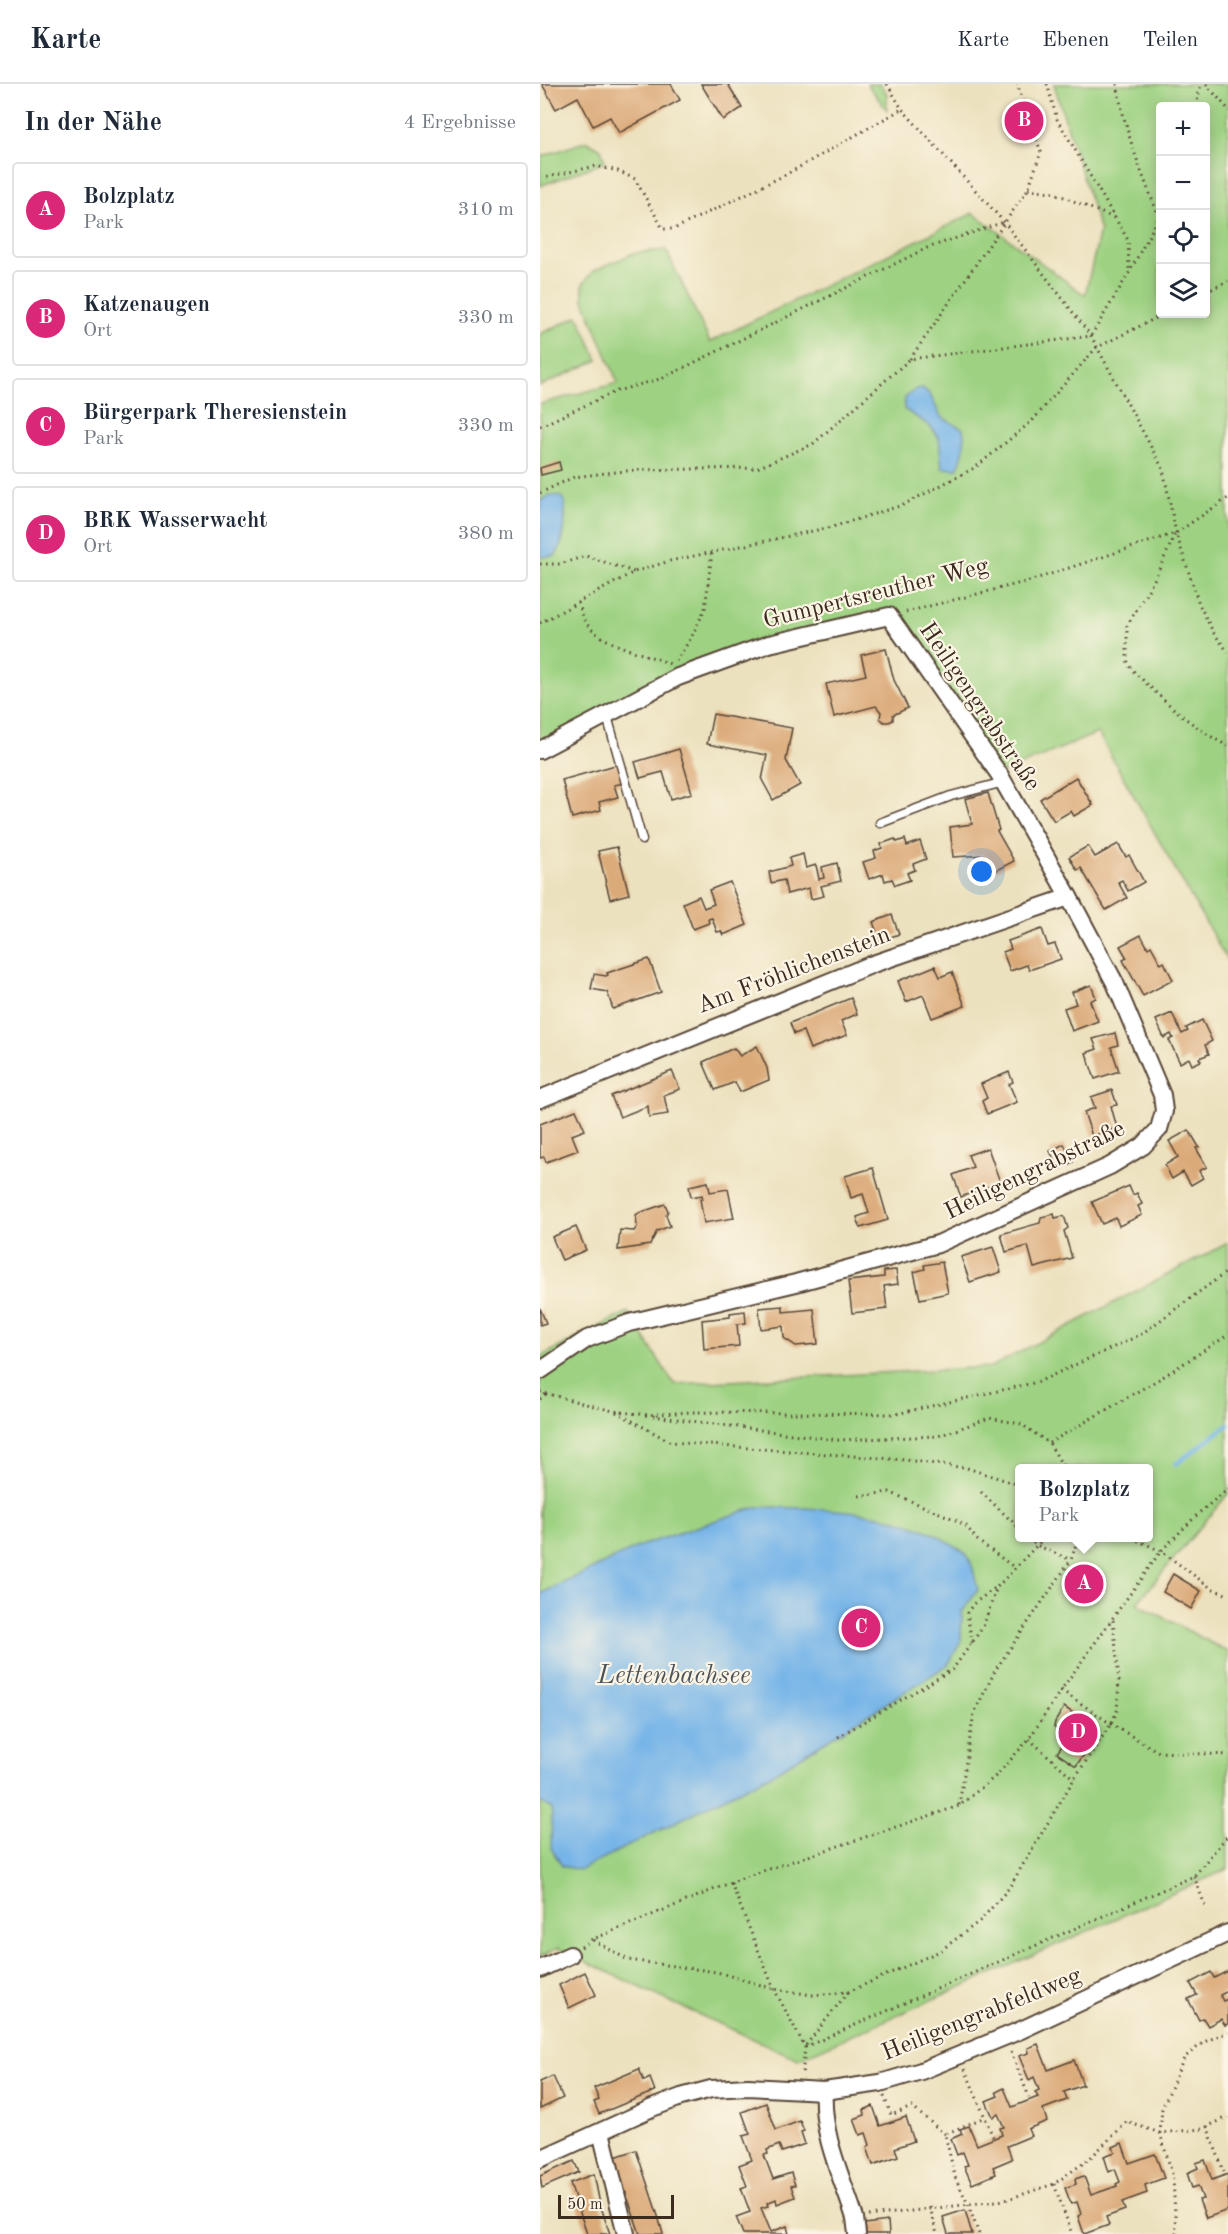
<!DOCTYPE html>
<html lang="de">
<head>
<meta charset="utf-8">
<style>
  body { margin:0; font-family:"Old Standard TT",serif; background:#f6f6f7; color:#1f2937 }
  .controls { position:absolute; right:18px; top:18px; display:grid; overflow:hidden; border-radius:6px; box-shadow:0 3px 15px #0003 }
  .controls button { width:54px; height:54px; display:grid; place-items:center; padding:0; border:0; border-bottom:2px solid #e0e1e3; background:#fff; color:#1f2937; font:30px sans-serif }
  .scale { position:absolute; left:18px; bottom:15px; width:116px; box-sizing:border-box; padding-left:6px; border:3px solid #3b2a1e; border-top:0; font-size:16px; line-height:21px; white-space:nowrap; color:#3b2a1e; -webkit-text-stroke:4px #fcf5e5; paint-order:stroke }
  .you { position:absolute; left:442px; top:788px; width:21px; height:21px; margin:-15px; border:4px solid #fff; border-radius:50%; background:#1a73e8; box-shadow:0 0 0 9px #1a73e833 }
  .badge { display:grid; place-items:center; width:39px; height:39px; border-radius:50%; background:#db2777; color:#fff; font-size:20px; font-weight:700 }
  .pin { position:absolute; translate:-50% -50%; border:3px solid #fff; box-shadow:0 2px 6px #0006 }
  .popup { position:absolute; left:475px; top:1380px; width:138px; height:78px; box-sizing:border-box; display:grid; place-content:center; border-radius:6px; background:#fff; filter:drop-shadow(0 2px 4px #0005); font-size:20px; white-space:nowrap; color:#747a83 }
  .popup b { font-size:22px; color:#1f2937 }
  .popup::after { content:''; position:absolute; left:50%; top:100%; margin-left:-12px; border:12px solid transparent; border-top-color:#fff }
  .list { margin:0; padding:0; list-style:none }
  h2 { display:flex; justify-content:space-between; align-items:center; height:78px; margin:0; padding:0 24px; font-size:26px }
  h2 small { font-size:20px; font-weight:400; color:#747a83 }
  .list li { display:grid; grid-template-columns:39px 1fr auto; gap:18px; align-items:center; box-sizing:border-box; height:96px; margin:0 12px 12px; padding:0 12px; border:2px solid #e0e1e3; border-radius:6px }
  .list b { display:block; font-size:22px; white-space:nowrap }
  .list p { margin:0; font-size:20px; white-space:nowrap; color:#747a83 }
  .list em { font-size:20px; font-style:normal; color:#747a83 }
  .icon { flex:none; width:33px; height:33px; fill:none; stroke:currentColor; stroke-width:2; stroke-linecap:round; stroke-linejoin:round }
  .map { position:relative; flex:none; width:688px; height:2150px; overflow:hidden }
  header { display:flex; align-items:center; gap:36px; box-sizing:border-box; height:84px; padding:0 30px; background:#fff; border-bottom:2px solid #e0e1e3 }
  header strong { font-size:28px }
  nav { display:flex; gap:33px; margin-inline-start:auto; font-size:21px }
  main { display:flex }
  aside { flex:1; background:#fff }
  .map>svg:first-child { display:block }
</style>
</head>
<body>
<header>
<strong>Karte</strong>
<nav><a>Karte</a><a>Ebenen</a><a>Teilen</a></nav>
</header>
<main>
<aside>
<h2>In der Nähe<small>4 Ergebnisse</small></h2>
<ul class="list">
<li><span class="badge">A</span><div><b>Bolzplatz</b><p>Park</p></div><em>310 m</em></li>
<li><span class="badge">B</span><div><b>Katzenaugen</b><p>Ort</p></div><em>330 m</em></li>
<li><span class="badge">C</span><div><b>Bürgerpark Theresienstein</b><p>Park</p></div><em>330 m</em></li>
<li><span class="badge">D</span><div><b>BRK Wasserwacht</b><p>Ort</p></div><em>380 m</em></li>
</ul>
</aside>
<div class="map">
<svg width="688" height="2150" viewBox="0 0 688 2150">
  <rect width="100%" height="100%" fill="#fcf5e5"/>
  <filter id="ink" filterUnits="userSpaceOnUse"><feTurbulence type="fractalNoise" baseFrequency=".0167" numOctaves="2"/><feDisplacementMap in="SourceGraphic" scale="12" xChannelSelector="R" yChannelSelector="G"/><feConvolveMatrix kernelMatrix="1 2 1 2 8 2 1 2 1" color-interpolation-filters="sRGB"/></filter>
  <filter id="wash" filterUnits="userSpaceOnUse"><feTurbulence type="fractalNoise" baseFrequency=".008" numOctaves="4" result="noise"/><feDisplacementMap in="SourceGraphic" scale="24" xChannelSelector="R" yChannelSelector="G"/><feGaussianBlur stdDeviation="1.35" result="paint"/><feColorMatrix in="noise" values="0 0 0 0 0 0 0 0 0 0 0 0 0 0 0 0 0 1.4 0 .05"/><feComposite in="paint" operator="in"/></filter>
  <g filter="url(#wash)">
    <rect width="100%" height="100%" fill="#ece1be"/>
    <!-- green -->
    <g fill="#9ed282" stroke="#6c7e50" stroke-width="1.5" fill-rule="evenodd">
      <path d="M327 0H340L347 10V26Z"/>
      <path d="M514 0H688V878L558 649 459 690 349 532 138 593 0 666V320L78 299 43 214V200L53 187 94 169 126 166 170 258 433 129 545 211 560 147ZM620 22H666V230H620Z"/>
      <path d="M47 57 61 65 65 78 0 102V73Z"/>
      <path d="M38 232 58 276 0 302V250Z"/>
      <path d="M688 1159V1410L597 1519 688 1568V1785L258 1975 133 1919 18 1864 0 1873V1273L88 1228 134 1300 451 1283ZM480 1384H608V1454H480Z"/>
    </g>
    <!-- water -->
    <g fill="#74b4e8" stroke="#586f83" stroke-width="1.5">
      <path d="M383 304 390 311 401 333 423 345C426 361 424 371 417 385L402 384 399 354 390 342 364 325 365 314 376 305Z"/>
      <path d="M10 411 20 412 25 417C25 434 26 458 15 472L0 473V417Z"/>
      <path d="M216 1423C279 1424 363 1424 416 1463 419 1465 424 1468 427 1471 433 1478 435 1496 438 1506L422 1528 421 1557 408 1581 236 1688 40 1786 22 1782 11 1764 12 1725 0 1718V1510L100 1462Z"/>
    </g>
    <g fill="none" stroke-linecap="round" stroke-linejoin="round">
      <!-- stream -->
      <path stroke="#74b4e8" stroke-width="4.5" d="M636 1380 688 1341"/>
    </g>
    <g id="blocks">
      <!-- building -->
      <g fill="#dbaa79">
        <path d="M2 0H131L140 16 79 49 70 33 53 42 38 13 16 25Z"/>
        <path d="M161 0H188L202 24 183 36Z"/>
        <path d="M19 378 21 386 1 391 0 384Z"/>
        <path d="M346 565 354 596 368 624 353 631V636L349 638H344L340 634 341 628 336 622 294 633 286 600 326 591 321 571Z"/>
        <path d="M173 630 252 644 246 676 260 701 233 716 222 696 227 671 167 660Z"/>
        <path d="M139 665 152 709 131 715 123 688 100 694 95 678Z"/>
        <path d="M79 680 84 699 74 701 78 713 59 718 61 726 32 734 22 696Z"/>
        <path d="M536 693 553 721 534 732 531 727 514 737 500 715Z"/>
        <path d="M448 709 459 746 457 747 474 777 453 788 444 771 413 773 410 743 432 740 425 715Z"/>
        <path d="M355 755 357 758 365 755 367 762 380 757 386 775 373 780 375 786 367 789 370 796 355 801 352 795 345 797 343 790 329 795 323 778 336 774 334 767 342 764 341 760Z"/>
        <path d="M578 760 586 773 589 771 604 798 588 807 582 796 578 798 587 814 566 826 541 784 537 786 529 773 548 762 555 773Z"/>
        <path d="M77 763 89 810 70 815 58 767Z"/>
        <path d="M263 770 266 784 276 781 279 795 284 794 282 783 297 779 301 797 281 802 284 812 271 815 269 804 247 810 244 796 231 799 229 788 251 782 249 774Z"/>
        <path d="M190 798 207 841 183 851 181 847 177 848 172 834 168 835 169 839 153 845 143 819 159 812 164 824 174 820 169 806Z"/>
        <path d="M352 831 359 850 340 857 333 838Z"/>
        <path d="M502 845 508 862 515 860 521 875 489 886 487 881 470 887 463 868 471 865 468 857Z"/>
        <path d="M601 851 608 864 611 862 621 880 624 878 633 896 603 912 583 876 587 874 580 862Z"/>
        <path d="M109 875 121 908 73 925 67 908 51 905 54 890 66 892 68 891 67 889Z"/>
        <path d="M395 882 400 893 412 888 425 922 392 934 383 911 366 918 358 897Z"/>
        <path d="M551 901 556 914 550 917 558 937 532 947 524 924 536 920 532 908Z"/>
        <path d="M311 914 317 930 301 937 307 951 270 965 263 947 254 950 250 939Z"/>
        <path d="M632 929 642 950 648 947 646 944 662 936 672 957 665 961 669 970 659 974 661 977 652 981 649 974 640 979 629 956 633 954 631 950 624 954 616 936Z"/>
        <path d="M575 949 578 961 571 963 579 987 555 995 546 969 557 965 553 955Z"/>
        <path d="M217 962 227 984 229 996 200 1008 195 998 175 1006 163 978 194 964 200 972Z"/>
        <path d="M132 987 140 1005 124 1011 128 1030 109 1033 108 1022 80 1033 71 1012Z"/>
        <path d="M469 988 473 998 469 1000 477 1018 447 1030 442 1017 447 1014 441 1000Z"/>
        <path d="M572 1006 577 1021 571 1022 577 1044 552 1052 544 1028 555 1024 551 1013Z"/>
        <path d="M36 1026 45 1046 32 1051 38 1066 6 1078 4 1073 0 1074V1040Z"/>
        <path d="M649 1046 659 1063 656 1064 667 1083 659 1087 663 1094 651 1101 643 1088 632 1095 625 1081 638 1073 629 1057Z"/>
        <path d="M524 1060 533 1078 519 1085 510 1067Z"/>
        <path d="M448 1064 460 1098 421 1113 413 1091 433 1083 428 1071Z"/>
        <path d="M333 1084 348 1136 320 1144 317 1133 329 1129 323 1110 311 1114 305 1092Z"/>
        <path d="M168 1098 170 1108 188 1105 194 1134 164 1139 160 1115H163L162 1111 151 1113 149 1102Z"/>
        <path d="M589 1102 593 1111 597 1109 602 1120 598 1122 602 1131 579 1142 576 1134 562 1140 552 1118Z"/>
        <path d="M125 1120 128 1127 126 1131 130 1142 117 1147 110 1161 78 1166 80 1146 94 1147 97 1143 96 1131 99 1129Z"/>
        <path d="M514 1130 515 1134 524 1132 528 1144 524 1147 532 1174 494 1184 488 1162 466 1168 461 1150 500 1139 501 1133Z"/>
        <path d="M36 1143 46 1166 22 1176 12 1153Z"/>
        <path d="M453 1163 461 1188 430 1198 421 1173Z"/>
        <path d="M402 1178 408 1209 380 1215 374 1188 385 1185 384 1181Z"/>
        <path d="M356 1186 358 1200 344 1202 347 1225 312 1229 308 1197 344 1193V1187Z"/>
        <path d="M243 1222V1228L274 1225 278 1260 256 1262 244 1254 243 1242 221 1245 219 1224Z"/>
        <path d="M0 1224 6 1239 0 1241Z"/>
        <path d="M205 1227 206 1239 197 1240 199 1262 164 1265 162 1236 190 1233V1229Z"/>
        <path d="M633 1490 661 1507 651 1525 623 1508Z"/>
        <path d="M524 1623 556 1644 545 1662 548 1665 536 1682 517 1669 528 1653 514 1643 515 1638Z"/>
        <path d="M688 1887V1907L680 1911 683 1917 688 1915V1940L685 1941 681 1935 668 1942 663 1934 659 1936 648 1915 657 1911 650 1899 671 1888 674 1894Z"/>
        <path d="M45 1888 56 1911 29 1924 19 1901Z"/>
        <path d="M498 1960 508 1986 534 1976 543 2001 524 2008 527 2016 503 2025 507 2037 488 2045 491 2052 467 2062 472 2075 453 2083 456 2090 432 2100 424 2082 428 2081 423 2068 417 2071 411 2055 422 2050 420 2045 429 2042 437 2061 462 2051 460 2044 464 2043 458 2030 453 2033 446 2017 458 2012 456 2008 464 2004 472 2023 498 2013 495 2008 499 2006 494 1993 489 1996 479 1972 489 1969 488 1964Z"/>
        <path d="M99 1985 104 1997 110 1994 115 2007 59 2030 54 2018 59 2016 54 2004Z"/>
        <path d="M13 1992 23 2014 0 2025V1998Z"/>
        <path d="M226 2019 236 2046 260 2037 264 2047 261 2048 265 2060 242 2068 239 2061 227 2066 228 2070 224 2071 233 2095 251 2089 255 2101 251 2102 255 2113 237 2120 236 2115 227 2119 228 2122 221 2124 231 2148 247 2142 249 2150H203L196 2133 210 2128 201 2104 207 2102 199 2081 212 2076 203 2052 210 2050 202 2028Z"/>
        <path d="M333 2022 340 2042 366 2033 374 2057 355 2064 358 2072 333 2081 327 2063 330 2061 326 2049 320 2051 314 2035 325 2031 324 2026Z"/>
        <path d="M582 2059 589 2079 615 2070 624 2094 605 2101 607 2109 582 2118 585 2126 566 2133 569 2141 544 2150 538 2132 541 2130 537 2118 531 2120 525 2104 536 2100 535 2095 544 2092 551 2111 577 2102 576 2100 580 2098 575 2085 569 2088 564 2072 575 2068 573 2063Z"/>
        <path d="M96 2066 118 2132 123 2150H100L85 2106 75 2073Z"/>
        <path d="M665 2076 672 2096 688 2090V2126L666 2134 659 2116 663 2115 658 2102 652 2104 647 2089 658 2084 656 2079Z"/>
        <path d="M34 2077 39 2088 2 2104 0 2092Z"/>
        <path d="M54 2090 60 2120 70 2150H47L30 2099Z"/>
        <path d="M425 2126 432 2150H408L403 2133Z"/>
        <path d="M348 2137 349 2150H326L325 2140Z"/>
      </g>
    </g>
  </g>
  <g filter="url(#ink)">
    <use href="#blocks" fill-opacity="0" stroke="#564536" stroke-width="1.5"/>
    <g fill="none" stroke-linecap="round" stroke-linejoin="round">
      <defs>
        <g id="lane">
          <path d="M67 632 102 756"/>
          <path d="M340 739 411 712 464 698"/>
        </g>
        <g id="street">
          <path d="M0 666 138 593 229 560 349 532 459 690 529 813 575 899 622 1011 624 1027 619 1045 603 1062 570 1082 398 1160 256 1199 89 1239 47 1255 0 1287"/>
          <path d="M0 1015 333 880 529 813"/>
          <path d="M0 1885 30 1871"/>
          <path d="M284 2007C281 2051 302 2093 315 2134L317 2150"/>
          <path d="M61 2048 86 2150"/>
          <path d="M0 2075 112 2024 141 2013 171 2005 208 2003 284 2007 340 1999 381 1987 481 1946 688 1849"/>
        </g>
      </defs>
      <!-- lane casing -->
      <use href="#lane" stroke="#564536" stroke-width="11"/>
      <!-- street casing -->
      <use href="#street" stroke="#564536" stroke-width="20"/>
      <!-- path -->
      <g stroke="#564536" stroke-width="3" stroke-dasharray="1.5 4.5" stroke-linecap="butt">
        <path d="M347 0 362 25 464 138 551 252 623 385 636 449 659 520 673 548 688 568"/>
        <path d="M507 0 517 35 588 156 589 187"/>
        <path d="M577 0C584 46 602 90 619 133"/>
        <path d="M666 0 688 25"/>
        <path d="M656 22 661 0"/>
        <path d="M7 93 56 82 78 87 95 95 123 145H134L247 90 362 25"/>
        <path d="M488 105 512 108 574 134"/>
        <path d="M666 208 688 197"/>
        <path d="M370 275 488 105 501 68 477 0"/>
        <path d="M0 342 77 307 123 294 387 164 464 138"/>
        <path d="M0 409 34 393 66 389 96 386 217 384 273 360 370 275 551 252 589 189 620 131"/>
        <path d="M635 451 614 496 587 542V576L591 585C622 614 650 643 688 662"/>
        <path d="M0 480H20L46 472 94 488"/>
        <path d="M38 519C41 525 42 531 45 537 59 561 105 569 130 580"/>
        <path d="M366 528 489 497 636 449 688 414"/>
        <path d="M0 539 94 488 130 477 292 443 363 421 436 383 492 337 556 264 624 230"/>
        <path d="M136 577 151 554 165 525 172 468"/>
        <path d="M0 1308 73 1327 107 1331"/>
        <path d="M0 1315 6 1310"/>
        <path d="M76 1328 131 1358 365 1376 427 1384 480 1401"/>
        <path d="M105 1331 151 1328 356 1330 498 1298 600 1251 688 1187"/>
        <path d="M113 1332 298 1356 398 1352 449 1334 481 1340 509 1359 524 1384"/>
        <path d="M509 1359 621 1294 688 1251"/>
        <path d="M441 1408 480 1445"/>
        <path d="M319 1412 349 1408 414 1435 426 1442 438 1457 475 1484"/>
        <path d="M489 1454 496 1461 531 1476"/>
        <path d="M592 1454 621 1467 671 1504 688 1511"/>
        <path d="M432 1559 427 1529 433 1520 455 1504"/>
        <path d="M521 1606 571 1640 619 1668 688 1671"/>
        <path d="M298 1653 413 1585 443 1543 457 1503 504 1454"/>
        <path d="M489 1655 534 1695"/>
        <path d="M419 1721 434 1629 456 1585 531 1476 538 1454"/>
        <path d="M654 1792 665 1822"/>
        <path d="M191 1799 234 1905 265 1963 262 1992"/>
        <path d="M53 1856 88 1876 177 1888 234 1905 273 1911 308 1908 400 1867 441 1836 469 1804 534 1695 571 1640 577 1627 579 1597 573 1535"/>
        <path d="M41 1863 51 1856 202 1794 419 1722 457 1691 489 1655 521 1606 621 1467 660 1428 688 1405"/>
        <path d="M266 1961 308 1908"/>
        <path d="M265 1963 654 1792 688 1751"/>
        <path d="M471 1968 489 2013"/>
        <path d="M425 1985 453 2053"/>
        <path d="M344 2012 351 2031 372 2023 405 2050"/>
        <path d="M667 2042 684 2088"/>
        <path d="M514 2100 532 2150"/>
        <path d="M390 2123 397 2150"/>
        <path d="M329 2132 465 2116 514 2100 549 2075 587 2038 620 2049 662 2045 688 2033"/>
        <path d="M439 2150 428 2120 415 2093 405 2050 445 2033"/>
        <path d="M636 2150 633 2093 620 2049 622 2025 644 1974 664 1958 688 1948"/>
      </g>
      <!-- lane -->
      <use href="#lane" stroke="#fff" stroke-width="8"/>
      <!-- street -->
      <use href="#street" stroke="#fff" stroke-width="16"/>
    </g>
  </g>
  <g text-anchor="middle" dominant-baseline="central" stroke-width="4.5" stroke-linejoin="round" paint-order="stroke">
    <!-- street labels -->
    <g font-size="24" fill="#3b2a1e" stroke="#fcf5e5">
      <text transform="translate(336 510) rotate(-14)">Gumpertsreuther Weg</text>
      <text transform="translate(439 623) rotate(56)">Heiligengrabstraße</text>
      <text transform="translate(254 887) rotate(-21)">Am Fröhlichenstein</text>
      <text transform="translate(495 1087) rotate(-26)">Heiligengrabstraße</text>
      <text transform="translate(442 1931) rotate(-22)">Heiligengrabfeldweg</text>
    </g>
    <!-- water labels -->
    <g font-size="26" font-style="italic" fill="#4c535b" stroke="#fcf5e5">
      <text x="134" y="1592">Lettenbachsee</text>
    </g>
  </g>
</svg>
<div class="controls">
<button>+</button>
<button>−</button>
<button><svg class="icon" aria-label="locate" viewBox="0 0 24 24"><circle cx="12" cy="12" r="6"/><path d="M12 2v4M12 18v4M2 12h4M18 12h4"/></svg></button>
<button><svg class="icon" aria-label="layers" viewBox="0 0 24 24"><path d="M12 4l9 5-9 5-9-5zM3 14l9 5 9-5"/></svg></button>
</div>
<div class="scale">50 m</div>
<div class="you"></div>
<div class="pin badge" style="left:544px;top:1500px">A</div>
<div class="popup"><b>Bolzplatz</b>Park</div>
<div class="pin badge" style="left:484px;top:37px">B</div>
<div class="pin badge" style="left:321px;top:1544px">C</div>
<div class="pin badge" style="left:538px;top:1649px">D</div>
</div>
</main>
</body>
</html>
